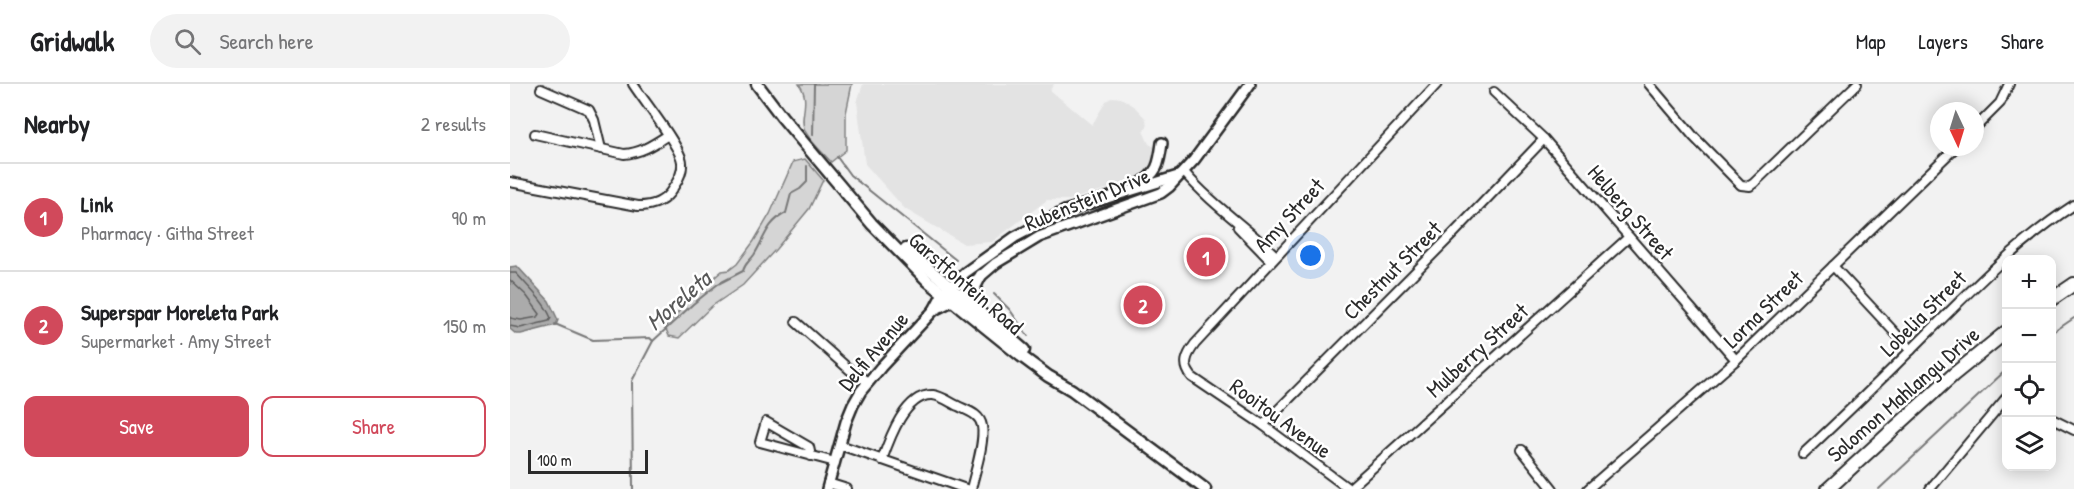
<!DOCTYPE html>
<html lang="en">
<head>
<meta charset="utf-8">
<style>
  body { margin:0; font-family:"Patrick Hand",sans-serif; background:#f2f2f2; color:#202124 }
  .controls { position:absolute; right:18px; bottom:18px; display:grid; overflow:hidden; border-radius:12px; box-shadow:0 3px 15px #0003 }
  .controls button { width:54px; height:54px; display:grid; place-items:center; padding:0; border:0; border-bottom:2px solid #e0e0e0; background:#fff; color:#202124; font:30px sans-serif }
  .compass { position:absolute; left:1420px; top:18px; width:54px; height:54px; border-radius:50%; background:#fff; box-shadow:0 3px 15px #0003; rotate:176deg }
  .scale { position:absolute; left:18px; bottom:15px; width:120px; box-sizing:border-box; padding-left:6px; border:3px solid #2b2b2b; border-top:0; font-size:16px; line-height:21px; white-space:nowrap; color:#2b2b2b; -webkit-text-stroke:4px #fff; paint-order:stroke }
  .you { position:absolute; left:801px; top:172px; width:21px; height:21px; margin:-15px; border:4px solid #fff; border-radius:50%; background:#1a73e8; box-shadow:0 0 0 9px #1a73e833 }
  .badge { display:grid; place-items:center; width:39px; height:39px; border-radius:50%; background:#d1495b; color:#fff; font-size:20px; font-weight:700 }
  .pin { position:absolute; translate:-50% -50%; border:3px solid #fff; box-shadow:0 2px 6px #0006 }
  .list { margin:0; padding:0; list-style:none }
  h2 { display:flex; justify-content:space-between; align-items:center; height:78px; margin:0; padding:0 24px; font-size:26px }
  h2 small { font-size:20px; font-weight:400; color:#757577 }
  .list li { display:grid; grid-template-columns:39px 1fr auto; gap:18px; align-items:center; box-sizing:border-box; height:108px; padding:0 24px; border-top:2px solid #e0e0e0 }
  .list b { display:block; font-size:22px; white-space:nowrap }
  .list p { margin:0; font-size:20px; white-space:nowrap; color:#757577 }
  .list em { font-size:20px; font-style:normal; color:#757577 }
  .actions { display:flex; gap:12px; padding:18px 24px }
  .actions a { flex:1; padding:14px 0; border:2px solid #d1495b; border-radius:12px; text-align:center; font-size:21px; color:#d1495b }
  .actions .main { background:#d1495b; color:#fff }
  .icon { flex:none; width:33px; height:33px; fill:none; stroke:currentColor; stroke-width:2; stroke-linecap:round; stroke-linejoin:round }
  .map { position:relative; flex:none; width:1564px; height:405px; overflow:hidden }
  header { display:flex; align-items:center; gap:36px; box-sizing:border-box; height:84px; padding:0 30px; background:#fff; border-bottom:2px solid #e0e0e0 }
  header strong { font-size:28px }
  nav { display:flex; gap:33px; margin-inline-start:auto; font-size:21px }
  .search { width:420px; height:54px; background:#f2f2f2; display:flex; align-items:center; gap:15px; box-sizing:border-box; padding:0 21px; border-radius:33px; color:#757577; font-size:22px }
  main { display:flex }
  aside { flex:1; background:#fff }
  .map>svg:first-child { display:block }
</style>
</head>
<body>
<header>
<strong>Gridwalk</strong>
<div class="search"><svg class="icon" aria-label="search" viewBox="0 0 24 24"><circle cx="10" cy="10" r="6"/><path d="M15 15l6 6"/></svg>Search here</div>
<nav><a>Map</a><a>Layers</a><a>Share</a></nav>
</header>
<main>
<aside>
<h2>Nearby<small>2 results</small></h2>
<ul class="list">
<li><span class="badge">1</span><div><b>Link</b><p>Pharmacy · Githa Street</p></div><em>90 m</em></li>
<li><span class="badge">2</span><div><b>Superspar Moreleta Park</b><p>Supermarket · Amy Street</p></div><em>150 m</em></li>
</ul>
<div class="actions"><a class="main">Save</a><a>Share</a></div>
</aside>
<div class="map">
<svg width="1564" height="405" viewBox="0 0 1564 405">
  <rect width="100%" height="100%" fill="#f2f2f2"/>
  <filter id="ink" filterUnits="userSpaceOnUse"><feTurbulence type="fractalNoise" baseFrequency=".0167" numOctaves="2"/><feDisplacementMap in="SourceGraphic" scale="12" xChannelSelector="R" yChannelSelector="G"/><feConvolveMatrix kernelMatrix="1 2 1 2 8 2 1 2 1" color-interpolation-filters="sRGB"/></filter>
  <g filter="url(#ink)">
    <!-- built -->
    <path fill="#e3e3e3" d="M353 0H544L540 6 582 41 596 17 603 13 611 14 624 22 636 35 637 43 633 47 639 60 647 64 645 83 630 95 559 116H537L482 158 454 160 395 125 355 80 347 18Z"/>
    <!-- green -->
    <g fill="#d5d5d5" stroke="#808080" stroke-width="1.5">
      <path d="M289 0H342L336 29V66L321 78C313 69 301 58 295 47 288 32 302 18 289 0Z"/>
      <path d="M295 75 313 96 299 125 266 165 233 201 202 222 169 254 159 252 155 243 184 211 212 187 219 186 227 180 244 157 260 130 283 78Z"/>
    </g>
    <!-- water -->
    <path fill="#ababab" stroke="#787878" stroke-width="1.5" d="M7 182 39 217 48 236 46 241 11 250H6L0 245V183Z"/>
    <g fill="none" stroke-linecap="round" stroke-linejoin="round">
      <!-- shore -->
      <g stroke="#5e5e5e" stroke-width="1.5">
        <path d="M0 189H6C18 203 34 217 41 234L39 237 10 244 0 242"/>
        <path d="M0 196 16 211 30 230 28 233 11 236 0 234"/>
      </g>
      <!-- stream -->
      <g stroke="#787878" stroke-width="2">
        <path d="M303 51 304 0"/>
        <path d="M327 73 340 91 446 176"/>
        <path d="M484 210 500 226 518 252"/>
        <path d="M45 240 83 256 140 254 143 257"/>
        <path d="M1542 249 1564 234"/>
        <path d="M123 405 122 297 143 257 183 220 208 200 233 187C235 179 239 178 244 171 255 154 256 139 276 129L281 110 290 105 297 98V82"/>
        <path d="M1369 405 1496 286"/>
      </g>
      <defs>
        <g id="minor">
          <path d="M1139 0 1184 53 1231 101 1240 102 1244 99 1347 0"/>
          <path d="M31 5 79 26 84 36 91 65"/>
          <path d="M984 8 1034 55 1226 276"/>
          <path d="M1465 44 1490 19 1499 0"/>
          <path d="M25 50 114 70C131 69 144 60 158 51"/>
          <path d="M674 88C701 120 736 143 766 172"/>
          <path d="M0 98 128 122C143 122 155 118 163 104 168 97 173 87 172 78 171 63 133 16 123 0"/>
          <path d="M728 143 761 177"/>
          <path d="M1323 182 1401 266"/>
          <path d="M286 238 340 286 358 298"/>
          <path d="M1542 335 1564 346"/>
          <path d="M753 341 943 150 1034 55"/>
          <path d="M330 361 456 405"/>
          <path d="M1012 366 1043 405"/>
          <path d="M1293 370C1336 330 1377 290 1419 248 1464 203 1510 156 1564 121"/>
          <path d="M301 372 299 363 256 338 250 358 325 378"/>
          <path d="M372 376C379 356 395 309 423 311 432 312 441 319 448 322 458 327 470 330 472 342 475 358 465 388 461 405"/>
          <path d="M318 399 337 405"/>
          <path d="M839 405 753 341 682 293C672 281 676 272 685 260L927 0"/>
          <path d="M839 405 1119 153"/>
          <path d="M1078 405 1226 276 1446 63"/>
          <path d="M1420 405 1496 314"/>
        </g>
        <g id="tertiary">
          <path d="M628 101C648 89 649 81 652 59"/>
          <path d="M424 226 442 217 486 179 529 153 651 109 659 103 684 76 740 0"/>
          <path d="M317 405 336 338 343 321 351 307 371 283 424 226 433 209 456 188 505 153 555 127 668 92"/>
        </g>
        <g id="secondary">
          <path d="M247 0 272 33 362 140 418 197 511 272 538 292 562 306 695 405"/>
          <path d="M396 165 514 266"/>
          <path d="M461 221 463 207 471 191"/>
        </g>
        <g id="primary">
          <path d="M1542 215 1564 200"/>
          <path d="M1318 405 1443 291 1496 248"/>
        </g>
      </defs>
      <!-- minor casing -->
      <use href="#minor" stroke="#2b2b2b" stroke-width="12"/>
      <!-- tertiary casing -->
      <use href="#tertiary" stroke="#2b2b2b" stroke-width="14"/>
      <!-- secondary casing -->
      <use href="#secondary" stroke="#2b2b2b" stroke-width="15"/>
      <!-- primary casing -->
      <use href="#primary" stroke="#2b2b2b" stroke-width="16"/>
      <!-- minor -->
      <use href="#minor" stroke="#fff" stroke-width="8"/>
      <!-- tertiary -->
      <use href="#tertiary" stroke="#fff" stroke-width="9"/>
      <!-- secondary -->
      <use href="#secondary" stroke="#fff" stroke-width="10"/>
      <!-- primary -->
      <use href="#primary" stroke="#fff" stroke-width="12"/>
    </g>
  </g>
  <g text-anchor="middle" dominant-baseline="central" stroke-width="5" stroke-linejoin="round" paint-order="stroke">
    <!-- street labels -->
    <g font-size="22" fill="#2b2b2b" stroke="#fff">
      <text transform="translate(577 115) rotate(-22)">Rubenstein Drive</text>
      <text transform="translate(1121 128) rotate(49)">Helberg Street</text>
      <text transform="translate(779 131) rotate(-47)">Amy Street</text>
      <text transform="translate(882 186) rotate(-45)">Chestnut Street</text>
      <text transform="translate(456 199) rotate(41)">Garstfontein Road</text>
      <text transform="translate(1253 225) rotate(-44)">Lorna Street</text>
      <text transform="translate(1413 229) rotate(-45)">Lobelia Street</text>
      <text transform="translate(967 266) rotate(-42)">Mulberry Street</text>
      <text transform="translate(363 267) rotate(-50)">Delfi Avenue</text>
      <text transform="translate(1393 310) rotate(-41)">Solomon Mahlangu Drive</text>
      <text transform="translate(771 334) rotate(36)">Rooitou Avenue</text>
    </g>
    <!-- water labels -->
    <g font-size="24" font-style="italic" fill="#585858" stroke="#fff">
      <text transform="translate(168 216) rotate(-41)">Moreleta</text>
    </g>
  </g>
</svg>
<div class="controls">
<button>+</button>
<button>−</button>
<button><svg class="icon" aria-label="locate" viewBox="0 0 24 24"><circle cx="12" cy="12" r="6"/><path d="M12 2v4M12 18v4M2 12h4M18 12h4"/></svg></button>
<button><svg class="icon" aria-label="layers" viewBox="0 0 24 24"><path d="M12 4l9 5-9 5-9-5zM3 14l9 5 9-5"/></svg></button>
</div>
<svg class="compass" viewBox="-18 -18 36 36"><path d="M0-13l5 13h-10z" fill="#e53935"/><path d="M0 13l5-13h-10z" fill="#757577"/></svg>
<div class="scale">100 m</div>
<div class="you"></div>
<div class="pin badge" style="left:696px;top:173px">1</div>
<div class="pin badge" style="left:633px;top:221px">2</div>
</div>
</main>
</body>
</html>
